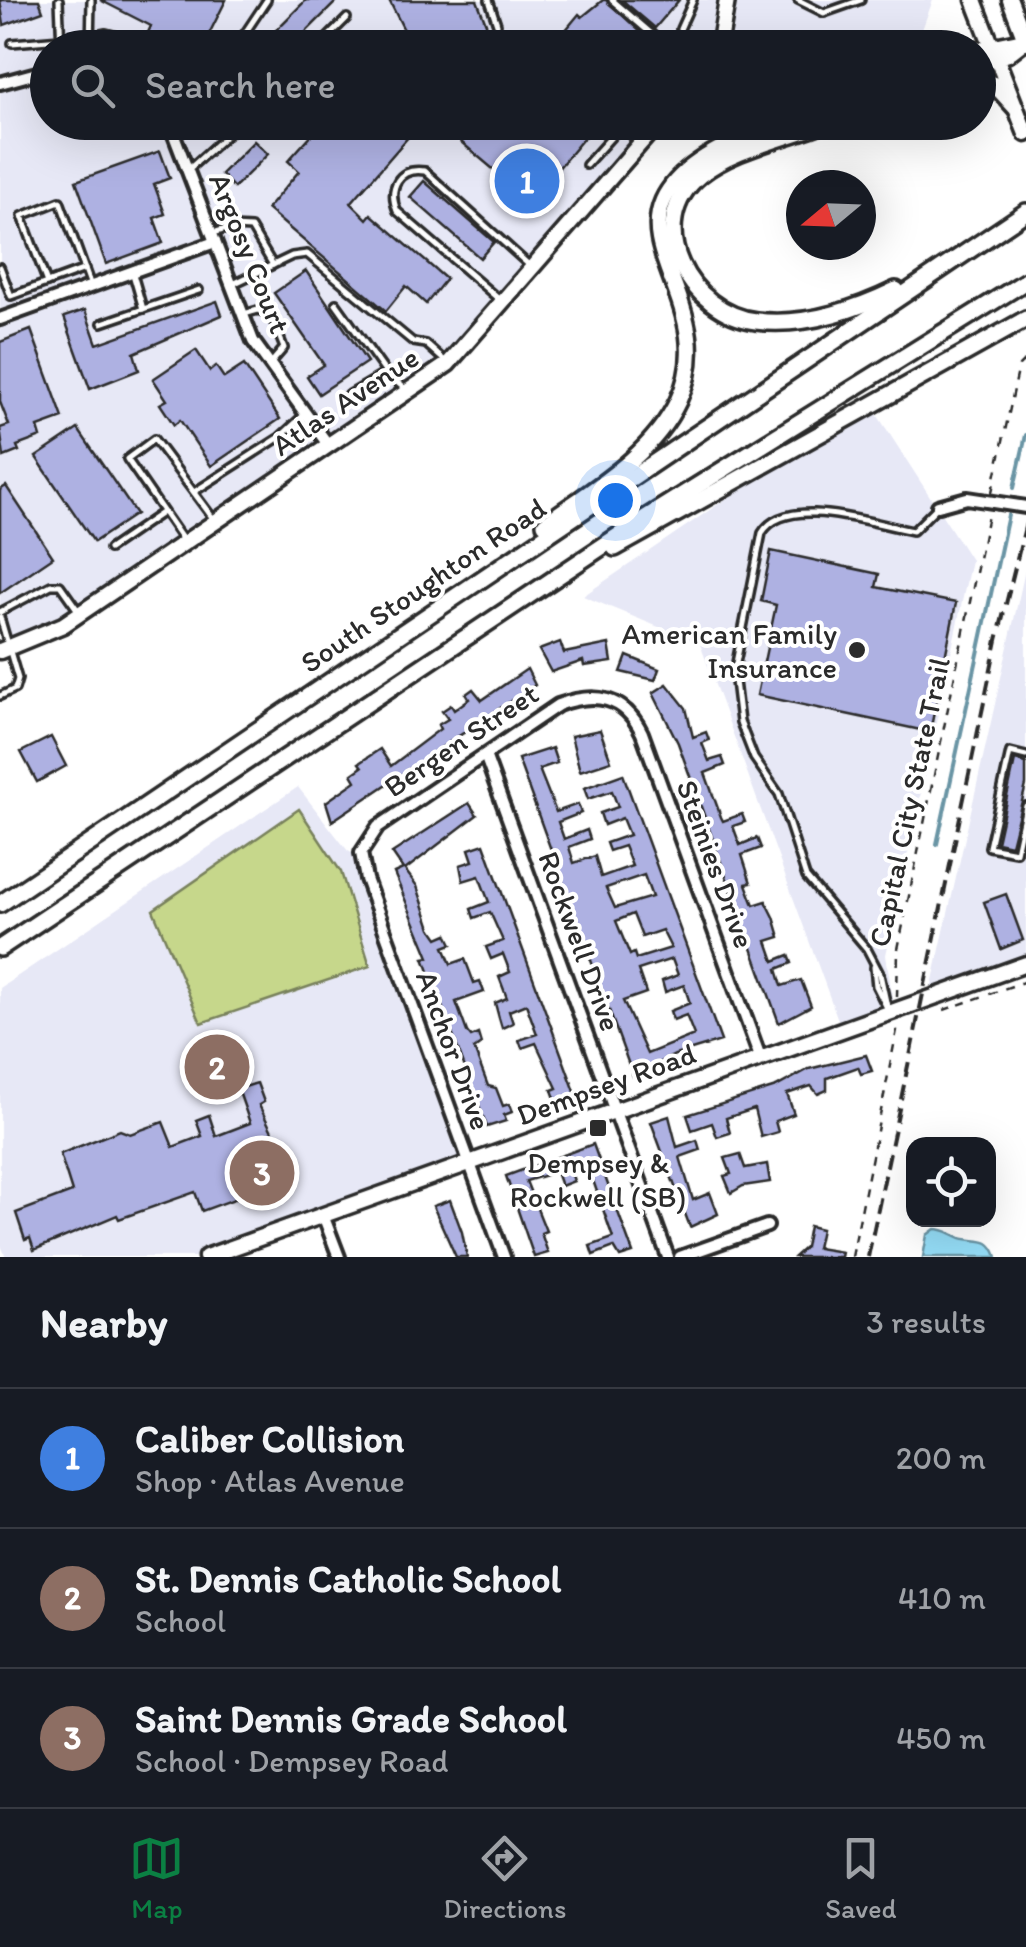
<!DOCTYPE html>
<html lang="en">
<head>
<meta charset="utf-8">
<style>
  body { margin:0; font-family:Itim,sans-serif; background:#242831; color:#f1f3f6 }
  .controls { position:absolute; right:30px; bottom:30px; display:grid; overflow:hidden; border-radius:20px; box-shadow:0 10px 40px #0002 }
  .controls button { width:90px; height:90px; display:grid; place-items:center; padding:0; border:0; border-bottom:2px solid #363941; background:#171b24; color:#f1f3f6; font:50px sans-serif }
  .compass { position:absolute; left:786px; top:170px; width:90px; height:90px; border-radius:50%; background:#171b24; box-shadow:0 10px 40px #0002; rotate:251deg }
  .you { position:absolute; left:615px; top:500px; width:35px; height:35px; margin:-25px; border:8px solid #fff; border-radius:50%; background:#1a73e8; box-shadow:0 0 0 15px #1a73e833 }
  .badge { display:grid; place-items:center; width:65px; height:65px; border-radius:50%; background:#0b8043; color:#fff; font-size:32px; font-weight:700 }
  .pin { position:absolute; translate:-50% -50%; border:5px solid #fff; box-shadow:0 2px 10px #0006 }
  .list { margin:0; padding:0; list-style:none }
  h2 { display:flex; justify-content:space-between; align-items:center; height:130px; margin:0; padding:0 40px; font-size:42px }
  h2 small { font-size:32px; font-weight:400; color:#9ea1a6 }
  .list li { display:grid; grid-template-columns:65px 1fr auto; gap:30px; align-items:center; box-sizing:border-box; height:140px; padding:0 40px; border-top:2px solid #363941 }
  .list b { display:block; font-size:38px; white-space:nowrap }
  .list p { margin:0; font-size:32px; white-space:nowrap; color:#9ea1a6 }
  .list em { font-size:32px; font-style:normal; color:#9ea1a6 }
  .icon { flex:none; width:55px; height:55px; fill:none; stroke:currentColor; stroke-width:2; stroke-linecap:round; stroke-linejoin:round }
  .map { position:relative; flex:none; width:1026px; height:1257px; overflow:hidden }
  .search { position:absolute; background:#171b24; box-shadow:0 10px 40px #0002; left:30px; right:30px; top:30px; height:110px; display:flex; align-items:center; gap:25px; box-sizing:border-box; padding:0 35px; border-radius:55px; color:#9ea1a6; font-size:38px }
  .sheet { height:550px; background:#171b24 }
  nav { display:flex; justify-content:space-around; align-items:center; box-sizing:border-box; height:140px; border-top:2px solid #363941; background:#171b24; font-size:28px; color:#9ea1a6 }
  nav a { display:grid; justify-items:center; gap:5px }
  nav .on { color:#0b8043 }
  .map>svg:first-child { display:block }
</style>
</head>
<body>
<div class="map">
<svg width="1026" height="1257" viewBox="0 0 1026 1257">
  <rect width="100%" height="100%" fill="#fff"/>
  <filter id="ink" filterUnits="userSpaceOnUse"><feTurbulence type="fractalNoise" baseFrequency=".01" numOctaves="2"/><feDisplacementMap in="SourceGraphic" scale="20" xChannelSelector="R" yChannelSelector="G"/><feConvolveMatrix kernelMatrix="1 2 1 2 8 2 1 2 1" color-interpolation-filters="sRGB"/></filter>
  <g filter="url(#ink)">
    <!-- built -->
    <g fill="#e7e8f6">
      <path d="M0 0H933L917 43 904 47 48 48V122L699 123 641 144 463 352 63 625 0 651Z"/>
      <path d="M869 402 971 560 886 955 894 1009 841 1028 700 644 583 596Z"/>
      <path d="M1026 566V964L929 998Z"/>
      <path d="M298 787 348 851 362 858 469 1163 206 1257H6L0 1243V988Z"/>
    </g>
    <!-- green -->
    <path fill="#c6d78b" stroke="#78815b" stroke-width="2.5" d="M299 809 341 872 370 966 201 1023 153 910Z"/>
    <!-- water -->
    <path fill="#94dcf6" stroke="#6a95a5" stroke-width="2.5" d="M935 1229C946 1229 950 1234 961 1238 978 1243 990 1235 997 1257H923L927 1235Z"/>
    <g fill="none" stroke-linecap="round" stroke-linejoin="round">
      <!-- stream -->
      <g stroke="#6a95a5" stroke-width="4">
        <path d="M1014 488 1026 435"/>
        <path d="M937 844 1008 515"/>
      </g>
    </g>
    <!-- building -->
    <g fill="#aeb1e2" stroke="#2b2b2b" stroke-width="2.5" fill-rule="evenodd">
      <path d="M0 0H39L43 11 4 25Z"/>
      <path d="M100 0H226L202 48H167L146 37 151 26Z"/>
      <path d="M306 0H338L290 48H258Z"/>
      <path d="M389 0H477L487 26 427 48H413Z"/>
      <path d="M603 0H606L658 48H572L560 37 579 14 582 17Z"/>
      <path d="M622 0H679L655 28Z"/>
      <path d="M323 122H414L416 128 351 203 367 219 371 214 446 279 426 304 406 286 386 311 267 209 299 171 288 161Z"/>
      <path d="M478 122H597L531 201 461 142Z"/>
      <path d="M254 141 268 154 234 188 221 174Z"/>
      <path d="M160 151 170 178 154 184 165 214 154 218 163 243 106 264 76 181Z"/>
      <path d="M424 181 494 242 480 258 410 197Z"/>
      <path d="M306 271 367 362 319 394 307 376 324 365 274 293Z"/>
      <path d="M217 301 222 315 134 353 139 370 90 389 64 317 85 310 97 344Z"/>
      <path d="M31 330 63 418 38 427 41 437 17 446 19 451 4 457 0 428 9 425 0 402V342Z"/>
      <path d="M196 350 210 371 216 366 224 378 244 365 280 419 211 466 180 420 174 425 160 404 167 400 153 379Z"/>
      <path d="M78 429 136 514 94 542 36 457Z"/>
      <path d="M6 486 53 557 0 593V490Z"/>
      <path d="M771 551 879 574 876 587 956 603 930 732 757 695 776 605 761 601Z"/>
      <path d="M560 642 564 653 609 644 612 662 584 666 583 661 551 672 539 650Z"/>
      <path d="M627 656 659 669 655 680 621 672Z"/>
      <path d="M527 669 535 685 332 821 326 802 356 781 352 774 362 767 359 763 380 749 391 766 440 729 438 725 448 719 442 711 451 705 454 710 469 699 466 694 473 689 482 700Z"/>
      <path d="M667 684 686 708 693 737 706 732 709 740 702 743 709 761 722 757 725 765 705 773 721 817 723 821 742 814 745 822 733 826 740 845 757 838 761 848 742 855 751 883 746 884 754 905 766 901 774 917 780 937 767 941 774 961 789 955 792 963 777 969 782 986 801 980 811 1006 779 1023 678 743 653 693Z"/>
      <path d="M600 730 611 761 580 771 571 736Z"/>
      <path d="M51 737 66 766 37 782 21 752Z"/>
      <path d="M552 748 557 763 539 769 556 812 578 804 581 813 558 822 564 839 587 830 590 839 569 847 574 863 595 856 601 877 632 866 624 846 609 851 606 843 629 835 622 818 604 825 600 813 618 807 612 791 588 799 584 788 623 774 721 1041 675 1055 633 1076 518 759ZM644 875 652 897 615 908 606 888ZM633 914 642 937 662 930 671 948 636 959 634 953 630 955 616 921ZM672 959 678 975 662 981 665 992 684 985 690 1003 670 1011 673 1020 686 1015 694 1035 647 1054 623 1001 646 993 638 970Z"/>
      <path d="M1015 760 1026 763V785L1011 845 997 842Z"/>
      <path d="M469 803 477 815 405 870 417 886 431 928 438 938 447 934 452 944 444 947 451 964 465 959 474 983 480 981 484 992 456 1002 467 1032 471 1037 478 1034 481 1044 474 1049 488 1086 496 1088 503 1106 509 1104 512 1112 504 1115 506 1121 487 1127 424 958 429 957 394 873 403 869 392 853Z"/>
      <path d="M484 844 577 1097 557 1104 552 1090 557 1088 536 1043 522 1048 519 1040 537 1034 526 1004 509 1011 513 1023 502 1028 499 1018 495 1003 507 998 499 977 510 972 503 954 491 959 486 947 503 941 490 912 474 918 471 909 489 902 479 876 463 881 460 865 473 861 469 849Z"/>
      <path d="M1006 894 1023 940 1001 949 984 902Z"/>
      <path d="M866 1055 872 1071 861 1074 858 1067 827 1078V1090L818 1094 811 1086 787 1094 794 1114 775 1121 778 1132 761 1137 754 1109 726 1118 730 1133 717 1137 712 1123 692 1130 687 1115 776 1087 809 1069Z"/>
      <path d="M257 1083 264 1102 259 1105 281 1150 286 1180 202 1211 195 1192 119 1219 117 1215 34 1250 30 1238 25 1240 16 1213 72 1192 60 1154 120 1130 130 1134 163 1122 173 1147 202 1136 196 1120 209 1115 216 1136 250 1123 238 1089Z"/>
      <path d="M669 1116 677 1147 697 1140 700 1150 680 1157 693 1200 710 1193 718 1214 690 1227 651 1122Z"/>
      <path d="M593 1144 633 1253 620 1257 614 1247 593 1255 590 1246 613 1238 586 1160 569 1166 574 1181 561 1186 556 1172 526 1181 546 1231 541 1233 548 1253 534 1257 506 1176Z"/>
      <path d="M740 1154 745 1168 767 1164 770 1182 743 1186 731 1193 724 1176 731 1174 725 1158Z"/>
      <path d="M450 1200 462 1232 467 1257H456L433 1206Z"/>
      <path d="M809 1226 821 1229 817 1248 842 1252 841 1257H794L805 1247Z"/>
    </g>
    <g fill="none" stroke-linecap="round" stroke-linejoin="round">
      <defs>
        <g id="lane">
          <path d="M59 0 61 48"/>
          <path d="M489 0 497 24"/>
          <path d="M612 0 668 48"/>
          <path d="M798 0 824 13 861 0"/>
          <path d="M680 29 693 0"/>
          <path d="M91 36 106 33 133 40"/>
          <path d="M12 43 61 39"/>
          <path d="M90 48 91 0"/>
          <path d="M235 48 267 0"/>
          <path d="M317 48 347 18"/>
          <path d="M586 165 621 126 639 142"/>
          <path d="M189 169 241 122"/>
          <path d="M213 233 233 227 251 228 273 265"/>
          <path d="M0 267 11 296 85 269"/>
          <path d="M133 274 143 309"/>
          <path d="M47 283 22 216 60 201 91 286"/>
          <path d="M233 284 292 256 307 254 413 342 426 344 446 362"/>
          <path d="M502 302 397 211C388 188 398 167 425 171L530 266"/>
          <path d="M336 303 386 373"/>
          <path d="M244 314 258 310 271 315 284 348 272 362"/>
          <path d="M102 323 199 290"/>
          <path d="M340 400 386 373 404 388"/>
          <path d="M194 492 280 437 304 415"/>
          <path d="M183 540 127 459 154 439 215 521"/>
          <path d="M109 549 163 512"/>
          <path d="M0 612 51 585H60L77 609"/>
          <path d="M0 617 18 679 15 689 0 696"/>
          <path d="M1026 756 1010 752 989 847 1016 852 1026 806"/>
          <path d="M874 967 876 986 887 1008"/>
          <path d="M888 1011 880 974 867 949 806 877 779 794 754 758 740 722 734 673 762 533C786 493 873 524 913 531L938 506"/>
        </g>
        <g id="street">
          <path d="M0 83 48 70"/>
          <path d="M169 122 253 341 329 446"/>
          <path d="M0 319 215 242"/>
          <path d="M938 506 967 498 1026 507"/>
          <path d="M485 755 668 1257"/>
          <path d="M323 1215 339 1257"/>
          <path d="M504 1257 366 879 361 853 378 827 558 705C594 692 624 695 642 733L760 1057"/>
          <path d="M680 1257 767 1226"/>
        </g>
        <g id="secondary">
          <path d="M974 0 1026 134"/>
          <path d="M1010 0 1026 42"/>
          <path d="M719 48 727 0"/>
          <path d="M0 651 63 625 448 364 659 122"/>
          <path d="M206 1257 1026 964"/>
        </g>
        <g id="primary">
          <path d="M978 50 1021 41"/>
          <path d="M978 64 1007 54 1025 40"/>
          <path d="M978 80 995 85 1015 107"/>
          <path d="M826 122C787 138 732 149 700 175 640 225 690 313 756 321 805 327 853 311 896 290"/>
          <path d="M545 524C592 490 652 456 678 401 736 278 542 211 781 122"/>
          <path d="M615 548 1026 319"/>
          <path d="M0 904 1026 212"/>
          <path d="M0 948 642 520 1026 281"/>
        </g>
      </defs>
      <!-- lane casing -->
      <use href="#lane" stroke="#2b2b2b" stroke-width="12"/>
      <!-- street casing -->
      <use href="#street" stroke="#2b2b2b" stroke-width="18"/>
      <!-- secondary casing -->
      <use href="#secondary" stroke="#2b2b2b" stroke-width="21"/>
      <!-- primary casing -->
      <use href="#primary" stroke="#2b2b2b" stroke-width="22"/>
      <!-- path -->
      <g stroke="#2b2b2b" stroke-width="2.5" stroke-dasharray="8 8" stroke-linecap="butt">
        <path d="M992 492 1019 366 1026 359"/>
        <path d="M897 997 898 949 988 515"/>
        <path d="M944 1010 1026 981"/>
        <path d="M852 1257 898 1025"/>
      </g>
      <!-- lane -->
      <use href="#lane" stroke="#fff" stroke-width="5"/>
      <!-- street -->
      <use href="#street" stroke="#fff" stroke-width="10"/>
      <!-- secondary -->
      <use href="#secondary" stroke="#fff" stroke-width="14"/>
      <!-- primary -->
      <use href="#primary" stroke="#fff" stroke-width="15"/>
      <!-- rail -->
      <path stroke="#2b2b2b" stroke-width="4" stroke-dasharray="15 8" stroke-linecap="butt" d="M868 1257 997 640 1026 523"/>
    </g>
  </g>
  <!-- markers -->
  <g fill="#2b2b2b" stroke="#fff" stroke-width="4">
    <circle cx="857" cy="650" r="10"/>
    <rect x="588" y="1118" width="20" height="20" rx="5"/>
  </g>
  <g text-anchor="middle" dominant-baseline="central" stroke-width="8" stroke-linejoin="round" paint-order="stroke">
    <!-- street labels -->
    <g font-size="30" fill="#2b2b2b" stroke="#fff">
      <text transform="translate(250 253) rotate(68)">Argosy Court</text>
      <text transform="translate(345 401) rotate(-34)">Atlas Avenue</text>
      <text transform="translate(423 585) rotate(-34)">South Stoughton Road</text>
      <text transform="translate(461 740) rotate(-34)">Bergen Street</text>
      <text transform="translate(909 802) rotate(-78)">Capital City State Trail</text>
      <text transform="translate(716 864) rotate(70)">Steinies Drive</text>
      <text transform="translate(580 941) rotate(70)">Rockwell Drive</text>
      <text transform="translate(454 1050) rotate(70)">Anchor Drive</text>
      <text transform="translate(606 1084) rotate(-20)">Dempsey Road</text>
    </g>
    <!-- poi labels -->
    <g font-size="30" fill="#2b2b2b" stroke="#fff" text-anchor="end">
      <text x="837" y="633">American Family<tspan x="837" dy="34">Insurance</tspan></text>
      <text x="598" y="1162" text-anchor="middle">Dempsey &amp;<tspan x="598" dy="34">Rockwell (SB)</tspan></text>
    </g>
  </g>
</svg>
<div class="controls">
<button><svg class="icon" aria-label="locate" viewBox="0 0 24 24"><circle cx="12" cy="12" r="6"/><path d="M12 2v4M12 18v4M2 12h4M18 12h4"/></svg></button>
</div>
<svg class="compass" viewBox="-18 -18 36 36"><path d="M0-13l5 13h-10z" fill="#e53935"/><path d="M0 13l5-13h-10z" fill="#9ea1a6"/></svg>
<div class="you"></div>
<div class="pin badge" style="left:527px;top:181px;background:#3f7fe0">1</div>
<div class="pin badge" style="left:217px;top:1067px;background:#8d6e63">2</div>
<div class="pin badge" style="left:262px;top:1173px;background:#8d6e63">3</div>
<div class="search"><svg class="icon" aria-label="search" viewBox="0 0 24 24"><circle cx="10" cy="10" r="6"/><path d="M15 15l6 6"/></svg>Search here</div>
</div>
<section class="sheet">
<h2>Nearby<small>3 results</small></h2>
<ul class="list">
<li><span class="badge" style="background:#3f7fe0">1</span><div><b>Caliber Collision</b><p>Shop · Atlas Avenue</p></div><em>200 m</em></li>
<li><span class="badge" style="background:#8d6e63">2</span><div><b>St. Dennis Catholic School</b><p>School</p></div><em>410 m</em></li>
<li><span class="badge" style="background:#8d6e63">3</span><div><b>Saint Dennis Grade School</b><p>School · Dempsey Road</p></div><em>450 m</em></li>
</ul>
</section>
<nav>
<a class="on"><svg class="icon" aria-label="map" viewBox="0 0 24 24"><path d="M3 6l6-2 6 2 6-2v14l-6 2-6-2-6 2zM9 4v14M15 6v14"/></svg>Map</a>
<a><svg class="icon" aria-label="directions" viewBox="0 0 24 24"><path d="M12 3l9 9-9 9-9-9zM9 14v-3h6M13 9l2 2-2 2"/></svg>Directions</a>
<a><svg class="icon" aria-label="saved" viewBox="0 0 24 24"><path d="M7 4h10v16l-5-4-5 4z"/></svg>Saved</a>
</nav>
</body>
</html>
